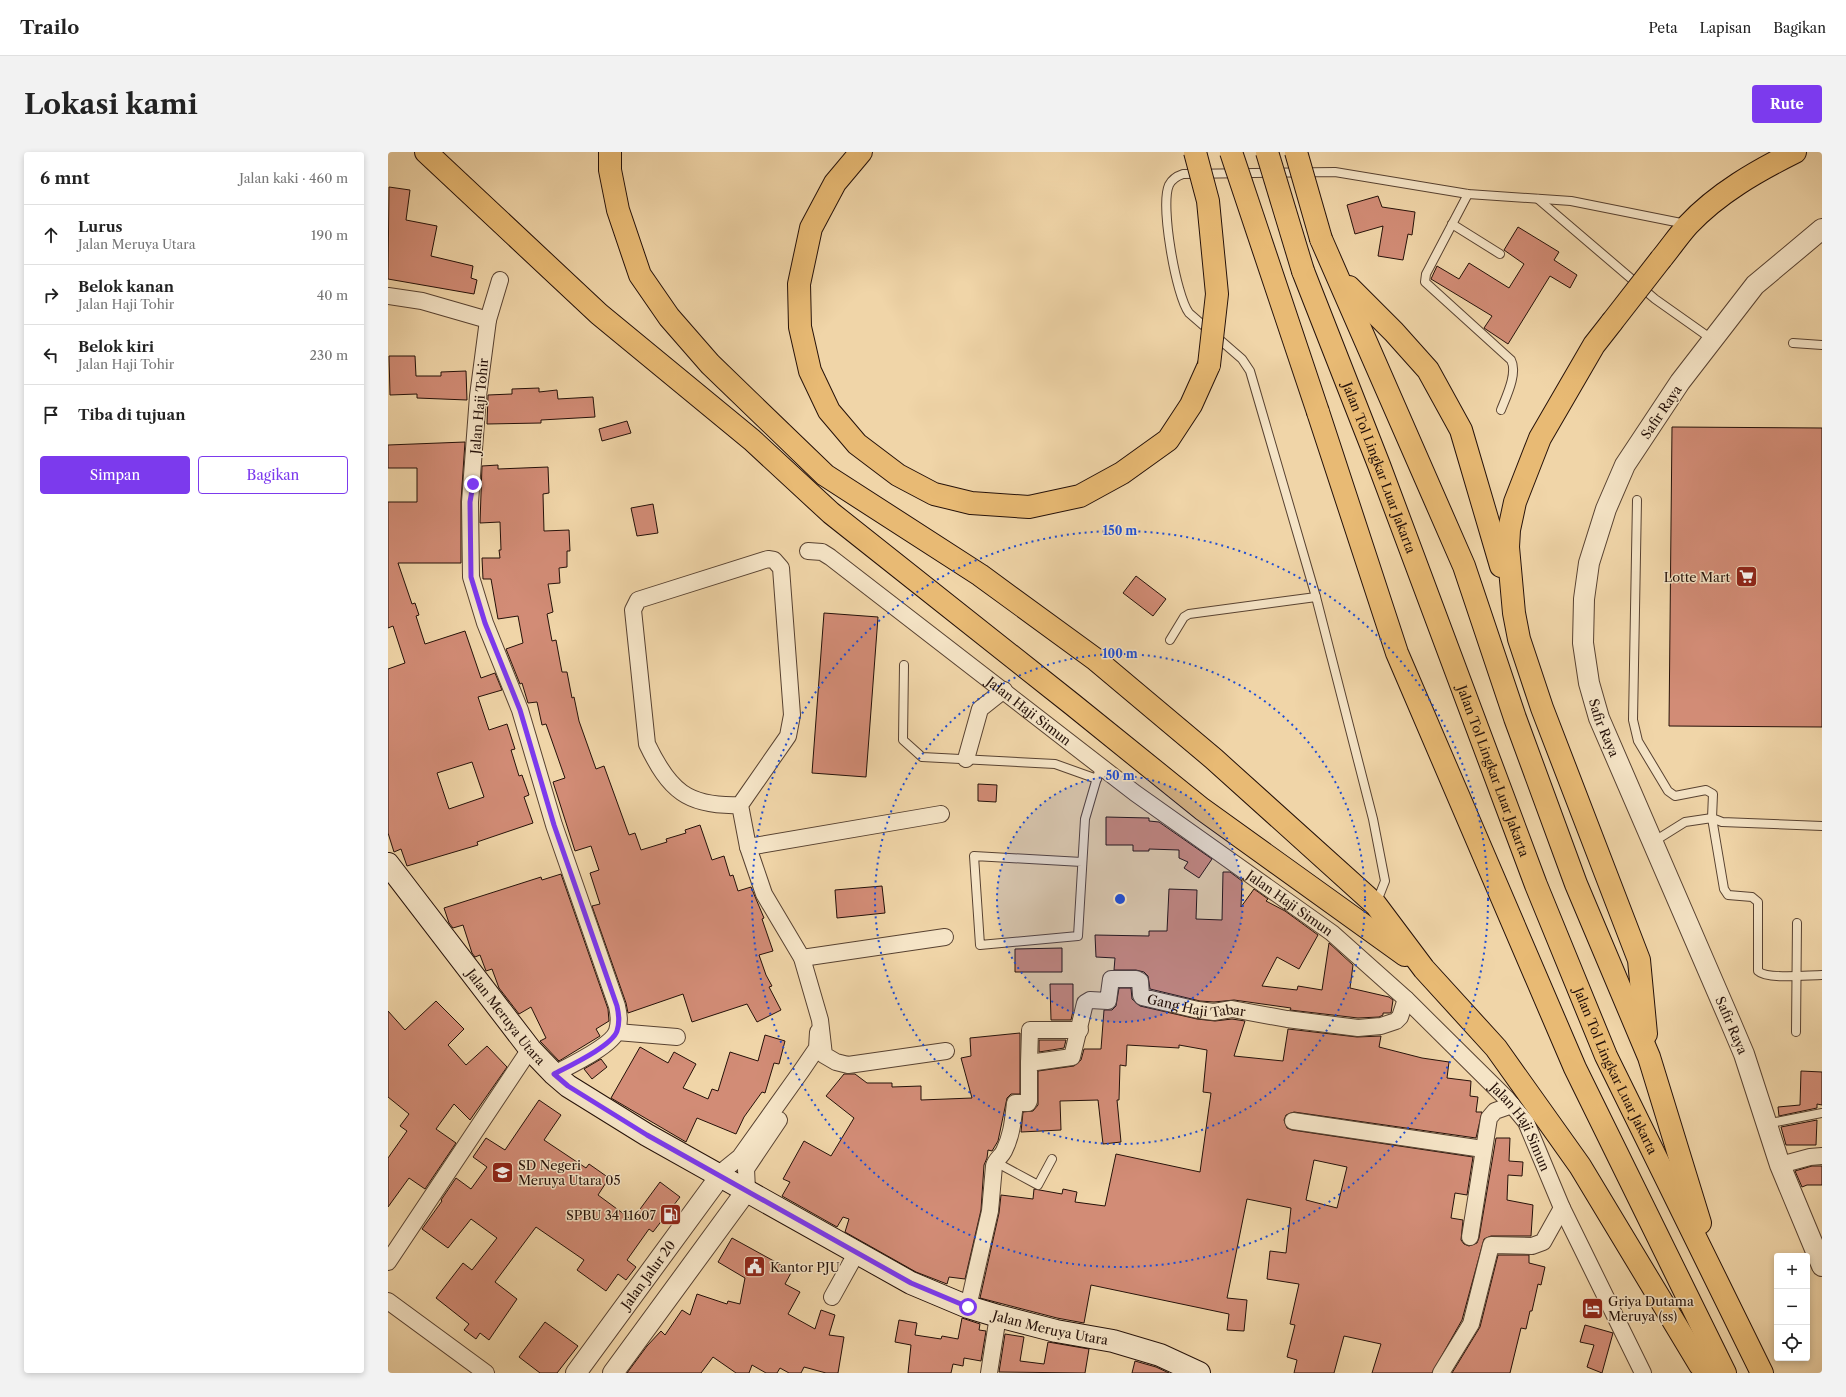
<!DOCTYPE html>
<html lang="id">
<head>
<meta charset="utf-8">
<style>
  body { margin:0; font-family:"Libre Caslon Text",serif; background:#f2f2f2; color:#222 }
  .controls { position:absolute; right:12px; bottom:12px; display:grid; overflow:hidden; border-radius:4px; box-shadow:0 2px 6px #0003 }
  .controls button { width:36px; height:36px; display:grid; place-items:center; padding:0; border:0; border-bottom:1px solid #e0e0e0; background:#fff; color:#222; font:20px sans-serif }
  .stop { position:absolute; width:12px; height:12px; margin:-9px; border:3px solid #7c3aed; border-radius:50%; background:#fff }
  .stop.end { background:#7c3aed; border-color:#fff; box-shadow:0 1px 4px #0008 }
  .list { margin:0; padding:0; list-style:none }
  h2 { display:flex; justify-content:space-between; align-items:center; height:52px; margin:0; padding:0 16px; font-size:17px }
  h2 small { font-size:13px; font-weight:400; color:#767676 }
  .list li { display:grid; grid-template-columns:26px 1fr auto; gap:12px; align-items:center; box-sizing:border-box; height:60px; padding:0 16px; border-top:1px solid #e0e0e0 }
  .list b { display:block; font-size:15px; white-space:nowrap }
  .list p { margin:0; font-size:13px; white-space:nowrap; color:#767676 }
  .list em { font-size:13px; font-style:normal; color:#767676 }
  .actions { display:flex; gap:8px; padding:12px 16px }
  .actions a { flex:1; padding:9px 0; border:1px solid #7c3aed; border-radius:4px; text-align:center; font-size:14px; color:#7c3aed }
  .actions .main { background:#7c3aed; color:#fff }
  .icon { flex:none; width:22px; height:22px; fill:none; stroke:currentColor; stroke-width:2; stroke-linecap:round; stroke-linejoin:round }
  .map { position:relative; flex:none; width:1434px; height:1221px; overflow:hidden; border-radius:4px }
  header { display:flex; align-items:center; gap:24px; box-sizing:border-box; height:56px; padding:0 20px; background:#fff; border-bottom:1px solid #e0e0e0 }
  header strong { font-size:19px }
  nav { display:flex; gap:22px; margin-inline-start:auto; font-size:14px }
  .intro { display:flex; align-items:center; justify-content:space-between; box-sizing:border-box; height:96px; padding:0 24px }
  h1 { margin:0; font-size:28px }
  .button { padding:10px 18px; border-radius:4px; background:#7c3aed; color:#fff; font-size:14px; font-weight:700 }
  main { display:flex; gap:24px; padding:0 24px }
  aside { flex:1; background:#fff; border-radius:4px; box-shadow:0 2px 6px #0003 }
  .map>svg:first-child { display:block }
</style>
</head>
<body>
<header>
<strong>Trailo</strong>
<nav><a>Peta</a><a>Lapisan</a><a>Bagikan</a></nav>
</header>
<div class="intro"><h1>Lokasi kami</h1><a class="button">Rute</a></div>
<main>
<aside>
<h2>6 mnt<small>Jalan kaki · 460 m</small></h2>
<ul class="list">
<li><svg class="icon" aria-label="ahead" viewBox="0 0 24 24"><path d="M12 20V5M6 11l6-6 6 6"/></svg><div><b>Lurus</b><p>Jalan Meruya Utara</p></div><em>190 m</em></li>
<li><svg class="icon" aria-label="right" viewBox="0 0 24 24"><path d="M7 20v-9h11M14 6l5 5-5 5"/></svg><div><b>Belok kanan</b><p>Jalan Haji Tohir</p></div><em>40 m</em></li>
<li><svg class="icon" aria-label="left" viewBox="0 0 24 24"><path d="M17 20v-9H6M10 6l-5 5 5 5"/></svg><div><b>Belok kiri</b><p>Jalan Haji Tohir</p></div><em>230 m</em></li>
<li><svg class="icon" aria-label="arrive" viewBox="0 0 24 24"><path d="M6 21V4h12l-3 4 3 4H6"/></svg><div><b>Tiba di tujuan</b></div></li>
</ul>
<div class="actions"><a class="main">Simpan</a><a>Bagikan</a></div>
</aside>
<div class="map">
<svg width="1434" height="1221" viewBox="0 0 1434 1221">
  <rect width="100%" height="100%" fill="#f0d5a8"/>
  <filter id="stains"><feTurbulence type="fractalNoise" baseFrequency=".005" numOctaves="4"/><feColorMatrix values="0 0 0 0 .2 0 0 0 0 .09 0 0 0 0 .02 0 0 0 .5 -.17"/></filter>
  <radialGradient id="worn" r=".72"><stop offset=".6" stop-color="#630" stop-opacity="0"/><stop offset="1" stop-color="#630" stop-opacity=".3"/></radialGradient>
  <!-- building -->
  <g fill="#d28c76" stroke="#251109" fill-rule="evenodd">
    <path d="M1 35 22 38 18 68 49 74 43 104 85 114 83 126 89 128 86 142 0 127Z"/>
    <path d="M990 44 994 55 1027 60 1024 83 1020 82 1015 108 990 104 995 74 967 82 959 53Z"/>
    <path d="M1130 75 1171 100 1166 108 1189 123 1182 136 1162 124 1120 192 1096 176 1104 164 1043 127 1049 114 1071 127 1081 111 1121 136 1136 112 1116 98Z"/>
    <path d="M1 204H27L28 224H53V220L78 219 79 248 29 246V242L2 243Z"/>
    <path d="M151 236V240L169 238 170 247 205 245 207 265 153 268V271L99 272 100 243 124 242V237Z"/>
    <path d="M239 269 243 281 214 289 211 277Z"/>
    <path d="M1284 275 1434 276V575L1281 574Z"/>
    <path d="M77 290 73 349V411H10L24 452 27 451 31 463 28 464 37 492 77 479 93 526 107 521 114 538 90 545 101 578 119 572 127 597 123 598 131 624 134 623 141 643 136 645 145 671 89 690 90 693 19 714 13 697 6 700 0 681V517L17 511 5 474 0 476V350H29V316H0V293ZM84 610 96 645 61 657 49 621Z"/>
    <path d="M110 313V317L160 315 161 341 155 342 156 379 181 378 182 399H179V415L171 416 172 431 160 432 165 460 159 462 164 489 168 488 174 520H179L184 546 186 545 191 569 208 617 216 614 241 683 247 681 253 698 279 690 278 687 298 681 297 678 312 673 324 708 336 704 342 724 345 723 350 739 363 735 376 766 374 767 385 799 371 803 378 823 384 834 381 835 393 858 369 870 359 852 304 870 295 842 240 861 238 851 204 754 212 752 202 721 211 718 203 694 187 699 165 630 177 626 158 572 154 573 149 550 140 551 134 531 132 532 118 497 135 491 130 464 110 467 103 427H95L94 406H112L111 398H113L112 370 92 371 94 314Z"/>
    <path d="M265 352 270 381 249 384 243 356Z"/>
    <path d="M748 424 778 447 765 464 735 441Z"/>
    <path d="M436 461 490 465 478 625 424 621Z"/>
    <path d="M590 632 609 633 608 650 590 649Z"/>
    <path d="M718 665 761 666V669L771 670 824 707 811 726 796 716 800 710 791 706V698L761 697V699H745V693H718Z"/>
    <path d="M835 720H842L854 729 853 755 866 737 880 747 878 749 897 759 930 783 911 817 889 805 874 834 909 838 910 834 934 838 941 791 965 813 962 836 1001 845 1005 848 1003 861H995V863L991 865 970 866 902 858 903 856 846 848 826 850 812 849 762 837 760 824 756 820 748 818H726L727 806 708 805 707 783 761 784V779H779L781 737 809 738 808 767 834 768Z"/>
    <path d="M173 722 220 857 221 869 208 877 212 884 171 909 152 889 158 886 143 855 131 862 111 836 104 817 98 819 92 803 87 805 84 801 75 773 65 776 61 771 56 756 153 725 154 728Z"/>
    <path d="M494 734 497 761 449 766 447 738Z"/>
    <path d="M674 796V820H627V797Z"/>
    <path d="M662 832H685V859L683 868H663Z"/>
    <path d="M731 836H743L744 847 752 854 809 867 827 869 844 867 857 869 846 904 895 909 900 877 969 885 993 884 991 895 1034 906 1061 910 1059 926 1083 929 1082 944 1090 945 1088 960H1094L1088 986 906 960 898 963 896 968 899 976 904 978 1085 1005 1079 1043 1067 1041 1063 1066 1075 1068 1073 1088 1076 1092 1081 1094 1089 1091 1091 1086 1108 986H1122L1121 1009 1135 1010 1134 1024 1120 1023 1119 1048 1145 1053 1143 1084H1103L1096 1087 1074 1168 1044 1221H984L993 1192 956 1184 946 1221H906L909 1208 899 1205 907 1173 902 1172 911 1132 879 1127 882 1099 898 1101 903 1056 859 1047 839 1146 859 1148 856 1179 839 1178 841 1162 703 1133 696 1171 669 1166 592 1146 611 1061 613 1043 645 1047 646 1037 674 1042 675 1037 689 1040 687 1050 717 1054 728 1002 812 1020 823 941 815 940 819 898 791 893V896L739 893 738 914 732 913 731 948H729L733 990 715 992 710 948 672 949 673 978 633 980 635 960 645 959 650 953V919L686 914 693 908 696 897H713L716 858H724L728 854ZM926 1008 959 1015 949 1056 918 1048Z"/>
    <path d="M48 849 76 877 60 893 78 913 99 894 119 915 82 968 66 952 48 977 68 991 37 1037 21 1026 0 1055V1006L19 979 12 974 21 962 0 945V859L17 878Z"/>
    <path d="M632 881V942H623L619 946 610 989 604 999 600 998 599 1006 596 1013 593 1058 577 1127 561 1125 559 1132 528 1120 457 1080 461 1067 455 1065 449 1075 394 1044 402 1030 395 1027 416 989 443 1004 466 966 438 944 456 922H467L479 931H504V935L533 934V948L584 946 573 906 583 904 582 886Z"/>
    <path d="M377 883 397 889 391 912 386 911 377 941 374 940 356 965 348 982 309 966 298 990 223 946 252 895 280 911 286 900 308 912 295 936 320 947 324 937 330 939 342 900 370 909Z"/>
    <path d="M651 888H678L676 896 651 900Z"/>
    <path d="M213 907 219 915 204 927 196 917Z"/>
    <path d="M1413 919 1434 920V953L1429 952V956L1391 964 1390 955 1412 953Z"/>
    <path d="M151 948 173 963 156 988 198 1016 201 1012 221 1026 210 1043 244 1068 272 1030 292 1045 265 1080 261 1077 239 1108 248 1115 238 1128 230 1122 218 1139 189 1118 196 1108 148 1075 107 1130 129 1147 101 1188 92 1181 88 1187 76 1178 81 1172 48 1146 75 1111 84 1118 109 1086 83 1067 60 1096 34 1077 54 1049 53 1048 68 1026 83 1037 99 1015 85 1005 98 986 117 998Z"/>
    <path d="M1429 968 1428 993H1398L1393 975Z"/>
    <path d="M1424 1014H1434V1033H1419L1414 1035 1407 1019Z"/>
    <path d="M344 1086 404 1119 397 1132 412 1140 400 1162 427 1177 433 1158 447 1163 441 1183 456 1185 450 1221H438L416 1215 413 1221H401L392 1216 389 1221H378L364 1213 361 1221H348L325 1205 313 1221H239L259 1194 273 1179 277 1183 294 1158 302 1163 309 1142 339 1152 340 1149 352 1152 357 1126 330 1110Z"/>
    <path d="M1110 1103H1141V1111L1157 1115 1153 1133 1150 1132 1144 1159H1142L1138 1177 1133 1176 1122 1221H1064L1092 1175Z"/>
    <path d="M574 1166 592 1172 591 1178 598 1179 593 1209 576 1206 575 1214 565 1212 563 1221H520L523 1193 507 1190 511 1168 529 1171 527 1183 553 1187 554 1184 570 1187Z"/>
    <path d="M157 1170 190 1194 169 1221H152L131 1205Z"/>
    <path d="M1197 1173 1225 1181 1214 1221 1199 1215 1206 1193 1192 1190Z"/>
    <path d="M617 1182 636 1185 632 1209 656 1212 660 1190 701 1197 697 1221 611 1220Z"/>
    <path d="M747 1209 768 1215 781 1221H744Z"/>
  </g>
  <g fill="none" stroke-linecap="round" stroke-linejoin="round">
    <defs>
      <g id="service">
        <path d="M1080 42 1038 122 1037 130 1123 208C1130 221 1118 245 1113 258"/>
        <path d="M1150 47 1267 147 1325 188"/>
        <path d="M1064 72 1112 102"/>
        <path d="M1405 191 1434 193"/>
        <path d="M1249 348 1245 568 1250 589 1280 639 1287 644 1318 638 1325 642 1324 666 1334 670 1434 674"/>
        <path d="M782 488 796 465 801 462 928 445"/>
        <path d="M516 513 515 588 534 605 667 612 709 627"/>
        <path d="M1265 690 1297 670 1324 666 1336 737 1340 743 1364 745 1370 750V819C1379 828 1420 823 1434 823"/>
        <path d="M694 710 586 704 592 793 690 784 697 667 711 619 715 614"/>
        <path d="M988 752 997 729 985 667 928 445 862 219 854 207 801 161C788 144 772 53 781 33 784 27 789 24 795 22L947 20 1080 42 1183 49 1298 72"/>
        <path d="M1408 880 1409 771"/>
        <path d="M1379 974 1388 970 1434 961"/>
        <path d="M606 1014 613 1013 650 1033 664 1007"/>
      </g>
      <g id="minor">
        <path d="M112 128 100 168 90 244 82 350 83 425 97 471 132 558 166 673 229 854C231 863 232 870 229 879 224 894 181 914 166 922"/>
        <path d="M0 144 34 149 100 168"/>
        <path id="s1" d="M420 399 434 400 442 405 747 641 944 781 1018 847 1119 947 1138 970 1174 1056 1255 1221"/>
        <path d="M578 607 592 557 616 538"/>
        <path d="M352 653C299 655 281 638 259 592L245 458 250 448 380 407 386 408 393 416 404 563 400 584 352 653 360 695 376 742 414 806 432 868 436 903 448 910 460 913 558 899"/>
        <path d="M360 695 553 662"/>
        <path d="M414 806 557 785"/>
        <path d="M229 880 289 885"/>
        <path d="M641 911 642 878H692"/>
        <path d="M905 969 1095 997"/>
        <path d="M1392 1013 1422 1005 1434 1004"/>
        <path d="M331 1022 352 1005 414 918 429 896 430 880"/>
        <path d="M359 1038 358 1017 391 968"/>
        <path d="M1082 1085 1101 966 1107 959 1124 953"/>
        <path d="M0 1110 142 897"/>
        <path d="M444 1145 469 1100"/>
        <path d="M0 1149 98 1221"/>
        <path id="s2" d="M580 1155 602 1059 606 1014C608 1007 613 1005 616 999 624 983 625 968 627 951H640L641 949V911L684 905 697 851 702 848 720 849 723 827H748L752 829 753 843 754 845 810 858 826 860 844 857 899 867 970 876 993 874 1008 869 1012 865 1018 847"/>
        <path d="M601 1221 610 1164"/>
        <path d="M1053 1221 1083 1172 1103 1093 1144 1094 1155 1090 1174 1056"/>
      </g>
      <g id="tertiary">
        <path id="s3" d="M1434 77 1367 133 1292 230 1237 313 1218 357 1201 411 1196 447 1195 491 1201 531 1211 566 1342 869 1356 902 1392 1013 1434 1114"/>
        <path id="s4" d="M188 1221 333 1023"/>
        <path d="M225 1221 359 1038"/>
      </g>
      <g id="secondary">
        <path id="s5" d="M0 712 142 897 166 922 180 934 259 983 523 1131 580 1155 610 1164 668 1179 725 1189 772 1203 811 1221"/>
      </g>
      <g id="motorway">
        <path d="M38 0 211 162 364 288 443 361 684 552 814 657 1017 803"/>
        <path d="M222 0V18L230 58 252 123 281 165 322 212 437 323 592 423 707 507 826 607 988 753 1036 817 1108 896 1192 1014 1312 1213 1320 1221"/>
        <path d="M473 0 447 31 423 76 411 132 412 175 422 219 441 259 469 292 510 323 546 342 583 351 641 355 692 344 734 321 780 288 803 253 821 213"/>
        <path d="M933 87 1076 414 1127 566 1188 732 1261 905 1312 1071"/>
        <path d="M1273 107C1282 96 1291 83 1300 73 1330 41 1369 19 1407 0"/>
        <path id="s6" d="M915 119 991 313 1148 733 1218 904 1374 1221"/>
        <path d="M961 135 1006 180 1040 218 1073 278 1113 414"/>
        <path d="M1224 170 1206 193 1152 286 1127 350 1121 378 1120 395 1126 461 1131 487 1154 556 1251 808 1258 882"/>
        <path d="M930 260 1009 501 1187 916 1337 1221"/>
      </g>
    </defs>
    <!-- service casing -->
    <use href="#service" stroke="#584231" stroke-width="10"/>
    <!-- minor casing -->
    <use href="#minor" stroke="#584231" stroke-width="18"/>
    <!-- tertiary casing -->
    <use href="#tertiary" stroke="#584231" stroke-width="22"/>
    <!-- secondary casing -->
    <use href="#secondary" stroke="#251109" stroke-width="24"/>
    <!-- motorway casing -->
    <use href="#motorway" stroke="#251109" stroke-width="24"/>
    <!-- service -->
    <use href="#service" stroke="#f5e4c6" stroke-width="8"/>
    <!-- minor -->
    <use href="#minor" stroke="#f5e4c6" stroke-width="16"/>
    <!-- tertiary -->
    <use href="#tertiary" stroke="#f5e4c6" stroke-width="20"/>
    <!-- secondary -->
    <use href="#secondary" stroke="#f5e4c6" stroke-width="22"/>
    <!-- motorway -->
    <use href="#motorway" stroke="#e8ba74" stroke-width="22"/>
    <defs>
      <g id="motorway-bridge">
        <path d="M807 0 820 49 829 142 821 213"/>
        <path d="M843 0 930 260"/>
        <path d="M879 0 915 119"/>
        <path d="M908 0 933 87"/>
        <path d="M1224 170 1273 107"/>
      </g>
    </defs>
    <!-- motorway-bridge casing -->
    <use href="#motorway-bridge" stroke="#251109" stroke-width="24" stroke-linecap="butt"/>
    <!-- motorway-bridge -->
    <use href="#motorway-bridge" stroke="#e8ba74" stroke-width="22"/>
  </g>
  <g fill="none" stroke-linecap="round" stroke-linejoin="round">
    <!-- route -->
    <path stroke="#7c3aed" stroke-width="5" d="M85 332 82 350 83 425 97 471 132 558 166 673 229 854C231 863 232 870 229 879 224 894 181 914 166 922L180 934 259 983 523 1131 580 1155"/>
  </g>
  <!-- distance rings -->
  <circle cx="732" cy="747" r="123" fill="#1d4ed8" fill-opacity=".12"/>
  <g fill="none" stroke="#1d4ed8" stroke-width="2" stroke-dasharray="2 4">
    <circle cx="732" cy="747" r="123"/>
    <circle cx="732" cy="747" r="245"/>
    <circle cx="732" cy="747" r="368"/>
  </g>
  <!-- icons -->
  <defs>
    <symbol id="supermarket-square" viewBox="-11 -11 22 22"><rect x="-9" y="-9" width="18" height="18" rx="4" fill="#8f2418" stroke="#f5e4c6"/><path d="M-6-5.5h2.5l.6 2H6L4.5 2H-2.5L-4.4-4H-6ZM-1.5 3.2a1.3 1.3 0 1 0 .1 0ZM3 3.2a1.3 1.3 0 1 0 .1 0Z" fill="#fff"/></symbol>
    <symbol id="school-square" viewBox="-11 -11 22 22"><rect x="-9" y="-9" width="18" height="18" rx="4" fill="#8f2418" stroke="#f5e4c6"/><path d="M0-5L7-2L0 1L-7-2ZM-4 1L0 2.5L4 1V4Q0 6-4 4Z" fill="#fff"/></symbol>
    <symbol id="fuel-square" viewBox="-11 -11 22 22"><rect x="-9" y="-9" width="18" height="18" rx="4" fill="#8f2418" stroke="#f5e4c6"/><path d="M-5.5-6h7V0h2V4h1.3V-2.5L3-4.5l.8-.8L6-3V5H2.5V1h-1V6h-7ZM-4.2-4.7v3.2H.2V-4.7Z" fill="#fff"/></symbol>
    <symbol id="civic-square" viewBox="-11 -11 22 22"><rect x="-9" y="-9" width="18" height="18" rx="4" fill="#8f2418" stroke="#f5e4c6"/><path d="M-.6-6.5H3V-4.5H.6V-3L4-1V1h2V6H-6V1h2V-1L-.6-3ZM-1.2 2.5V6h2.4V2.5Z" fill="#fff"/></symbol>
    <symbol id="hotel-square" viewBox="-11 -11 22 22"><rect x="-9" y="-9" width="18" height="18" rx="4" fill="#8f2418" stroke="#f5e4c6"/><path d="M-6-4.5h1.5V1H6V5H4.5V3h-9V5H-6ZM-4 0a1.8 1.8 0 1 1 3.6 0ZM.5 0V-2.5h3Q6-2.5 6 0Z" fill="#fff"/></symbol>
  </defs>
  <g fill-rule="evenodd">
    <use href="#supermarket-square" x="1346" y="412" width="25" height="25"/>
    <use href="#school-square" x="102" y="1008" width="25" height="25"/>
    <use href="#fuel-square" x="270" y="1050" width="25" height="25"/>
    <use href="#civic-square" x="354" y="1102" width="25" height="25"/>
    <use href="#hotel-square" x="1192" y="1144" width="25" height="25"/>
  </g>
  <g text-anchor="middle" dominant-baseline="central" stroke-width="3" stroke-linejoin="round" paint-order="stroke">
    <!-- street labels -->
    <g font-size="13" fill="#251109" stroke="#f5e4c6">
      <text transform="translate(91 254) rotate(-85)">Jalan Haji Tohir</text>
      <text transform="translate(1273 260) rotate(-56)">Safir Raya</text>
      <text stroke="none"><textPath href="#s6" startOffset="211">Jalan Tol Lingkar Luar Jakarta</textPath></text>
      <text stroke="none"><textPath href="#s1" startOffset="275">Jalan Haji Simun</textPath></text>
      <text stroke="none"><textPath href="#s3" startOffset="582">Safir Raya</textPath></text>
      <text stroke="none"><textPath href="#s6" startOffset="535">Jalan Tol Lingkar Luar Jakarta</textPath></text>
      <text stroke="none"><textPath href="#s1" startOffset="599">Jalan Haji Simun</textPath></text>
      <text stroke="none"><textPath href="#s2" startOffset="511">Gang Haji Tabar</textPath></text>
      <text stroke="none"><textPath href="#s5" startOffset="193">Jalan Meruya Utara</textPath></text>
      <text stroke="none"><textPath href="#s3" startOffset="906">Safir Raya</textPath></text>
      <text stroke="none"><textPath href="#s6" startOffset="859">Jalan Tol Lingkar Luar Jakarta</textPath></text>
      <text stroke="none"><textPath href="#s1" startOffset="923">Jalan Haji Simun</textPath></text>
      <text stroke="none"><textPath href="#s4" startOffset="122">Jalan Jalur 20</textPath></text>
      <text stroke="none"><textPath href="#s5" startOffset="829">Jalan Meruya Utara</textPath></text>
    </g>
    <!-- poi labels -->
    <g font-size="13" fill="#251109" stroke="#f5e4c6" text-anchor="start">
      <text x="1342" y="425" text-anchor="end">Lotte Mart</text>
      <text x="130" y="1013">SD Negeri<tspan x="130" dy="15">Meruya Utara 05</tspan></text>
      <text x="268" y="1063" text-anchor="end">SPBU 34 11607</text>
      <text x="382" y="1115">Kantor PJU</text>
      <text x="1220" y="1149">Griya Dutama<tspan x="1220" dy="15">Meruya (ss)</tspan></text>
    </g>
  </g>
  <circle cx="732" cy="747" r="6" fill="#1d4ed8" stroke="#f5e4c6" stroke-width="2"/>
  <g font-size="12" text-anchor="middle" font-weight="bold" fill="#1d4ed8" stroke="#f5e4c6" stroke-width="3" stroke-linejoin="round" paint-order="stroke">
    <text x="732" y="383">150 m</text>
    <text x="732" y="506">100 m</text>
    <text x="732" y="628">50 m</text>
  </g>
  <rect width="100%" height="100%" filter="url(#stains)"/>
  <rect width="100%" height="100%" fill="url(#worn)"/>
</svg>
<div class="controls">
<button>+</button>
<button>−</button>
<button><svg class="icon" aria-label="locate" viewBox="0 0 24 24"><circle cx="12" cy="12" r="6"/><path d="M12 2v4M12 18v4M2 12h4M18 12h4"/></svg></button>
</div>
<div class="stop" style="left:580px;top:1155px"></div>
<div class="stop end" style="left:85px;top:332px"></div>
</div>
</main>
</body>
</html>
